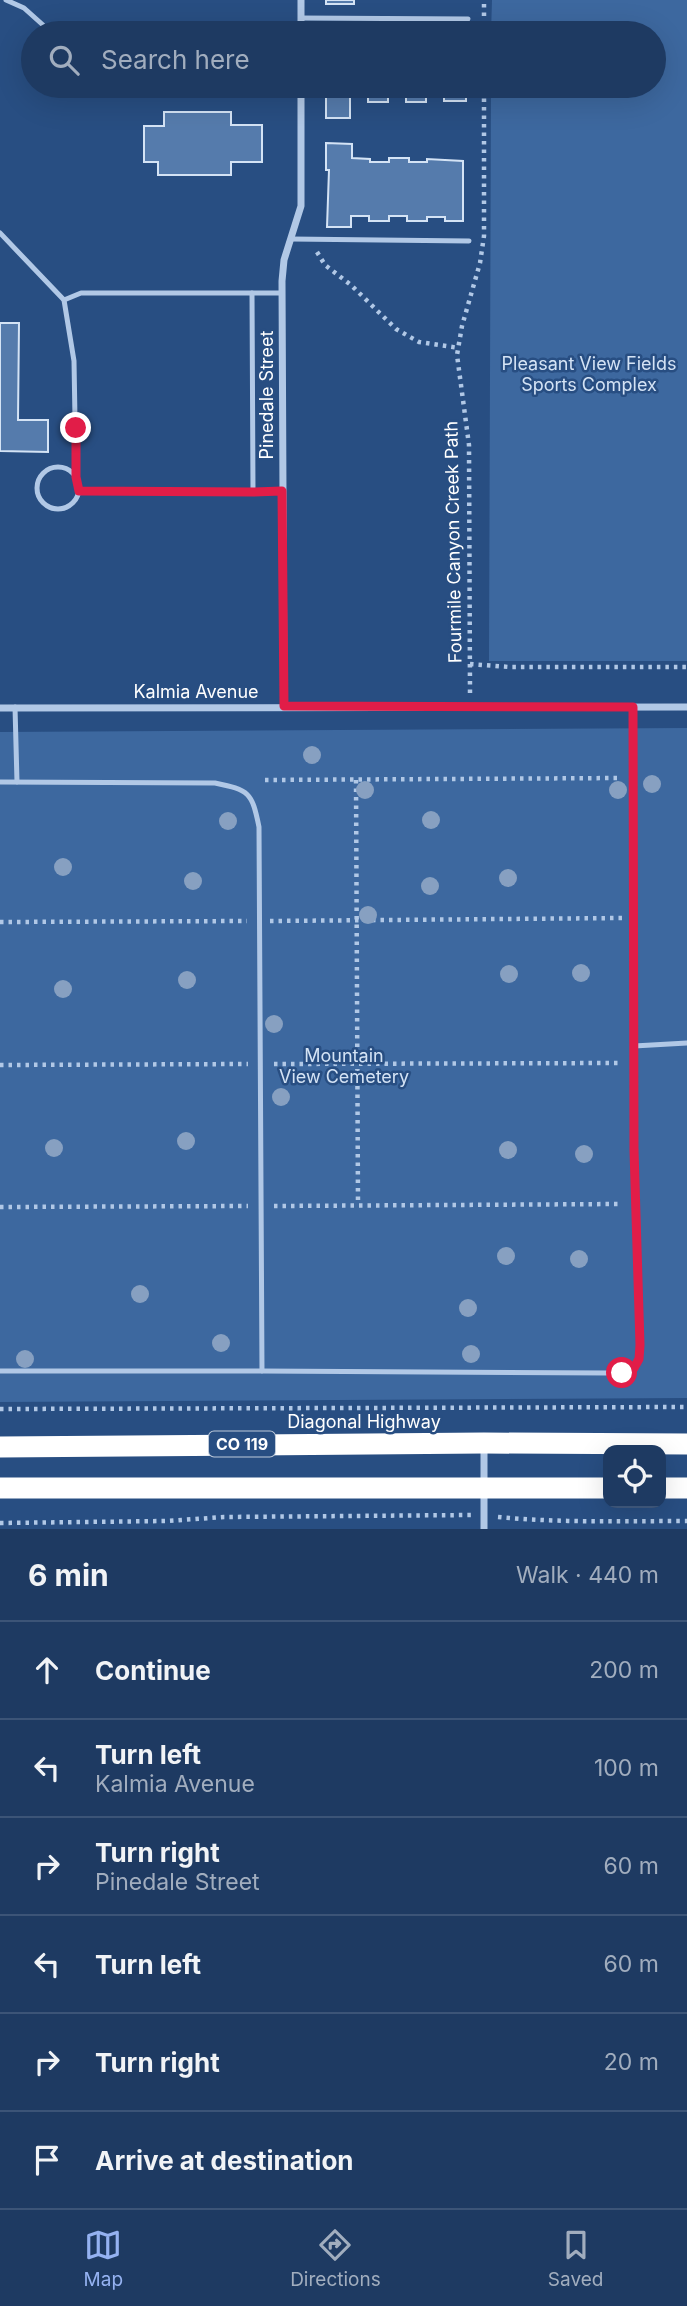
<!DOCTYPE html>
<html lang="en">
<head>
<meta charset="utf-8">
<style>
  body { margin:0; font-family:Inter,sans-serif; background:#2b456b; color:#f1f3f6 }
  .controls { position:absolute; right:21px; bottom:21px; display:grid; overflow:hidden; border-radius:14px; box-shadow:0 7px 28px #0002 }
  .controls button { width:63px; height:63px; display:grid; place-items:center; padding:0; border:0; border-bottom:2px solid #3c5477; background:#1e3a62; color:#f1f3f6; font:35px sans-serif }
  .stop { position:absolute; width:21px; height:21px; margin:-16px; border:5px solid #e11d48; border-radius:50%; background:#fff }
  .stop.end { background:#e11d48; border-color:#fff; box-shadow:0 2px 7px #0008 }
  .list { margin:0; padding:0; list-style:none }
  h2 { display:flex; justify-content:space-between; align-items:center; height:91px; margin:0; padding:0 28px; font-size:30px }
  h2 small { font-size:23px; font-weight:400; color:#a1adbe }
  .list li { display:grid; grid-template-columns:46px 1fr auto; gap:21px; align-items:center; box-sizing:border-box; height:98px; padding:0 28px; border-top:2px solid #3c5477 }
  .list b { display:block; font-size:26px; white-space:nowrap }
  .list p { margin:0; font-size:23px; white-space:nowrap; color:#a1adbe }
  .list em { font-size:23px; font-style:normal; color:#a1adbe }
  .icon { flex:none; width:38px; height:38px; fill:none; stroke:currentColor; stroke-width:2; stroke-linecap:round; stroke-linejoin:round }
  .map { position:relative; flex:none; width:687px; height:1529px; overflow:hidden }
  .search { position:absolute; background:#1e3a62; box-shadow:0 7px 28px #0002; left:21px; right:21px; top:21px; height:77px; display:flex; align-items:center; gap:18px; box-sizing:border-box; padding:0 24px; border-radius:38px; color:#a1adbe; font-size:26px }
  .sheet { height:679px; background:#1e3a62 }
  nav { display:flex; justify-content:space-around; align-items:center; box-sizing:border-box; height:98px; border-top:2px solid #3c5477; background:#1e3a62; font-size:19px; color:#a1adbe }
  nav a { display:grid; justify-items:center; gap:4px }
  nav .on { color:#95b2f1 }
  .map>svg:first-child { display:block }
</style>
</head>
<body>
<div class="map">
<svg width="687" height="1529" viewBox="0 0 687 1529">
  <rect width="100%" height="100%" fill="#284e82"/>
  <!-- green -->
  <g fill="#3d689f">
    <path d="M492 0H687V661H489L491 86H654V33H491Z"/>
    <path d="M687 728V1398L0 1402V732Z"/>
  </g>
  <!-- building -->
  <g fill="#557bac" stroke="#d4e3f5" stroke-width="2">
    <rect x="326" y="0" width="28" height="4"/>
    <path d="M326 86H466V101H444V97H426V102H406V97H388V102H368V97H350V118H326Z"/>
    <path d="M164 112H231V125H262V162H231V175H158V162H144V126H164Z"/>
    <path d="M326 143 352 144V158L370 159V162H389V158H409V162H427V159L463 161V221H445V217H427V221H407V216H389V221H369V216H351V227H327L329 170H326Z"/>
    <path d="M0 323H19L18 420H48V452L0 451Z"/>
  </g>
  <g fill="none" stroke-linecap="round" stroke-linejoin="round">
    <!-- path -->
    <g stroke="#b1c8e6" stroke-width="4.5" stroke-dasharray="3.5 5" stroke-linecap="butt">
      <path d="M484 33V0"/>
      <path d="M317 252 325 265 351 285 396 329 419 342 459 348"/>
      <path d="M470 664 509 667H687"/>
      <path d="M470 693 469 445 457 355 462 326 480 263 484 236V86"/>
      <path d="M265 780 621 778"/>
      <path d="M356 780 358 1205"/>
      <path d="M270 921 622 918"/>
      <path d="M0 922 247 921"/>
      <path d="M274 1064 622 1063"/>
      <path d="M0 1065 248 1064"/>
      <path d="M274 1206 622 1204"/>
      <path d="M0 1207 248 1206"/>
      <path d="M0 1409 687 1407"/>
      <path d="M498 1517C561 1523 623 1521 687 1521"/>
      <path d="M0 1523 166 1521 224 1517 471 1515"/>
    </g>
    <!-- lane -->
    <g stroke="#b1c8e6" stroke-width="5">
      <path d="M6 0 24 8 43 25"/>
      <path d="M301 18 468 19"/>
      <path d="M0 233 64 300 74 361 76 477"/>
      <path d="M291 239 469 241"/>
      <path d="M64 300 81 293H281"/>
      <circle cx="58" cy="488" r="21"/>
      <path d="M79 491 253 492 252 293"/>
      <path d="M253 492 283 491"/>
      <path d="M15 707 17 782"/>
      <path d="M0 782 215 783C249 790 252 792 259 827L262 1371H0"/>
      <path d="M634 1046 687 1043"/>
      <path d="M262 1371 609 1373H622L634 1368 639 1359 640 1345 634 1150 633 707"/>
    </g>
    <!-- street -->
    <g stroke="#b1c8e6" stroke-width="7">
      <path d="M301 0V33"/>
      <path d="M284 706 282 281 284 260 301 206V86"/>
      <path d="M0 708 687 707"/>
      <path d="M484 1446V1529"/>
    </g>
    <!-- highway -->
    <g stroke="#fff" stroke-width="21">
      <path d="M0 1447 484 1443 687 1444"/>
      <path d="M0 1488H608"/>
      <path d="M661 1488H687"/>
    </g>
  </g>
  <!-- trees -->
  <g fill="#87a0c1">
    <circle cx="312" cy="755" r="9"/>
    <circle cx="652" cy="784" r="9"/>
    <circle cx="365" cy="790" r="9"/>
    <circle cx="618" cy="790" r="9"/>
    <circle cx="431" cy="820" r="9"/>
    <circle cx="228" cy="821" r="9"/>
    <circle cx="63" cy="867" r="9"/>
    <circle cx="508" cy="878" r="9"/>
    <circle cx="193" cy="881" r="9"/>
    <circle cx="430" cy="886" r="9"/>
    <circle cx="368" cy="915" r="9"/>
    <circle cx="581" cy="973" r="9"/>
    <circle cx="509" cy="974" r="9"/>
    <circle cx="187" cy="980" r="9"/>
    <circle cx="63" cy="989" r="9"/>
    <circle cx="274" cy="1024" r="9"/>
    <circle cx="281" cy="1097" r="9"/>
    <circle cx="186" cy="1141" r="9"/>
    <circle cx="54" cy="1148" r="9"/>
    <circle cx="508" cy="1150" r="9"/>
    <circle cx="584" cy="1154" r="9"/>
    <circle cx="506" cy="1256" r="9"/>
    <circle cx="579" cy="1259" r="9"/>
    <circle cx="140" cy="1294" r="9"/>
    <circle cx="468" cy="1308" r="9"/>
    <circle cx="221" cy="1343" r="9"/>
    <circle cx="471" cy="1354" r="9"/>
    <circle cx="25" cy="1359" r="9"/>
  </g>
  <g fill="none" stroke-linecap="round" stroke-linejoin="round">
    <!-- route -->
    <path stroke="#e11d48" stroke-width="9" d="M76 428V477L79 491 253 492 282 491 284 706 633 707 634 1150 640 1345 639 1359 634 1368 622 1373"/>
  </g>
  <g text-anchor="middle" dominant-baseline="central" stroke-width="5" stroke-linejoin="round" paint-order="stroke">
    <!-- shield labels -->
    <rect fill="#284e82" stroke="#becada" stroke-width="2" x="209" y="1431.5" width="66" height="25" rx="5"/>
    <g font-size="16" font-weight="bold" fill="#fff">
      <text x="242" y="1444">CO 119</text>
    </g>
    <!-- park labels -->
    <g font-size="18" fill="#d4e3f5" stroke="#284e82">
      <text x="589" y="363">Pleasant View Fields<tspan x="589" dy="21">Sports Complex</tspan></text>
      <text x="344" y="1055">Mountain<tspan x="344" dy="21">View Cemetery</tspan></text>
    </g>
    <!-- street labels -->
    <g font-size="18" fill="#fff" stroke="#284e82">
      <text transform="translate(266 395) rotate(-90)">Pinedale Street</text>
      <text transform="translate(453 542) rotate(-91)">Fourmile Canyon Creek Path</text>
      <text x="196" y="691">Kalmia Avenue</text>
      <text x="364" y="1421">Diagonal Highway</text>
    </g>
  </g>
</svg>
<div class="controls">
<button><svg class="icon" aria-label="locate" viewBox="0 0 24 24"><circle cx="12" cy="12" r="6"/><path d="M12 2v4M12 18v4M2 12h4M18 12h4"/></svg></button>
</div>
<div class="stop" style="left:622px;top:1373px"></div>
<div class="stop end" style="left:76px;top:428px"></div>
<div class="search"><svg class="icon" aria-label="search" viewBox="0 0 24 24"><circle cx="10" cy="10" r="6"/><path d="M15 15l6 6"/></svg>Search here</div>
</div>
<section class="sheet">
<h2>6 min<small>Walk · 440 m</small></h2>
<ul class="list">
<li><svg class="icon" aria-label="ahead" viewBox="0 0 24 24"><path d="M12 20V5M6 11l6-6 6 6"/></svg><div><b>Continue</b></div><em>200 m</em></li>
<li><svg class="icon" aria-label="left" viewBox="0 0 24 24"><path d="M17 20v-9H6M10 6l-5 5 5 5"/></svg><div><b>Turn left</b><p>Kalmia Avenue</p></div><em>100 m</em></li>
<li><svg class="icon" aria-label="right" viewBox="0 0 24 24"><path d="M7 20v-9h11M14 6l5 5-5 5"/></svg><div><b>Turn right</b><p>Pinedale Street</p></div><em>60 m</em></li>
<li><svg class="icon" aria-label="left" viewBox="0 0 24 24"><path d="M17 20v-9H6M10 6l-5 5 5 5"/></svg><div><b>Turn left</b></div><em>60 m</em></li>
<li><svg class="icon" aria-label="right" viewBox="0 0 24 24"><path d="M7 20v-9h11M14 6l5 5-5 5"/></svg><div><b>Turn right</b></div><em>20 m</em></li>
<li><svg class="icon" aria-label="arrive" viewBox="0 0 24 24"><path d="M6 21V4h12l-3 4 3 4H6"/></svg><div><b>Arrive at destination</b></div></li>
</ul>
</section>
<nav>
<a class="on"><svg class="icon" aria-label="map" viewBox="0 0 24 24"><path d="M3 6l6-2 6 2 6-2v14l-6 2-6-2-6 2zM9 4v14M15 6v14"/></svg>Map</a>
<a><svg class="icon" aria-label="directions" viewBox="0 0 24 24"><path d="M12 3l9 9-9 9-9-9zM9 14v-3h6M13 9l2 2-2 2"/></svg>Directions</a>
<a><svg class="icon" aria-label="saved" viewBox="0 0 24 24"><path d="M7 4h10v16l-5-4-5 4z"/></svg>Saved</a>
</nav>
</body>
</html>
